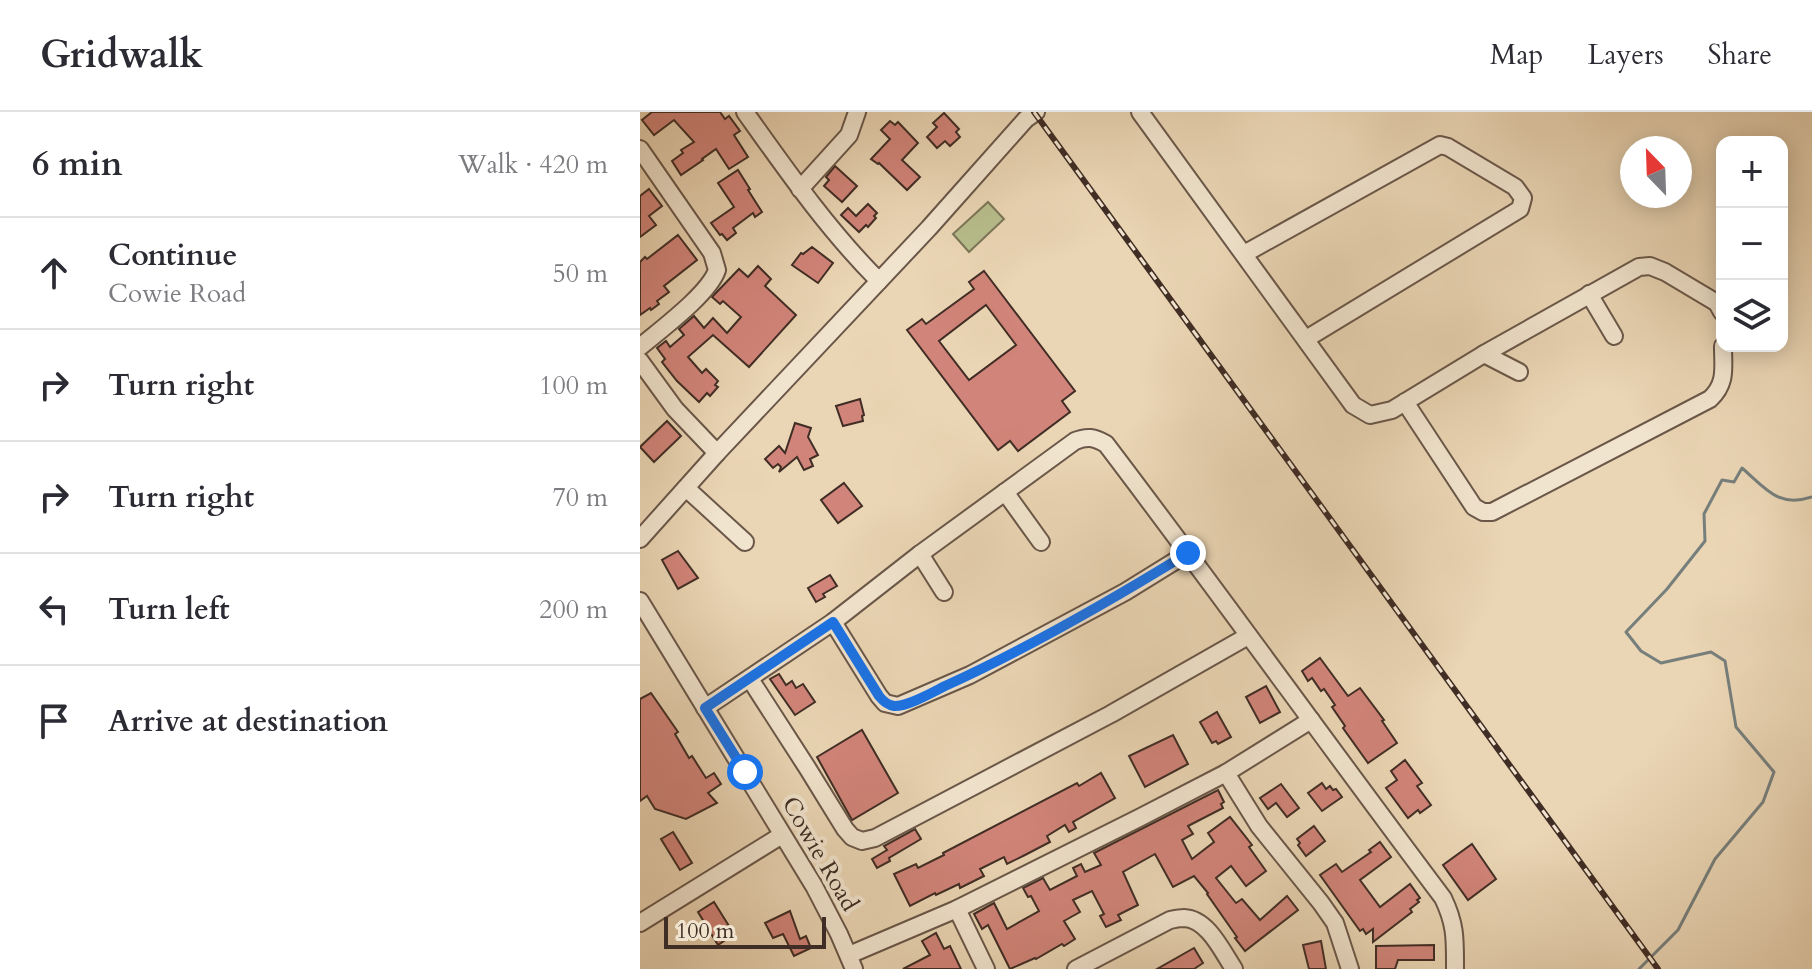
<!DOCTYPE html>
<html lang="en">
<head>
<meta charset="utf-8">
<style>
  body { margin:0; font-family:Cardo,serif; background:#f7f7f7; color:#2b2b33 }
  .controls { position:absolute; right:24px; top:24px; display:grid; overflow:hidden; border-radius:16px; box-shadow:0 4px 20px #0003 }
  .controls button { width:72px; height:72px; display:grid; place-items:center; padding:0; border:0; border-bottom:2px solid #e1e1e2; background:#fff; color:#2b2b33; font:40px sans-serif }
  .compass { position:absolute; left:980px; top:24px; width:72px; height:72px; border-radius:50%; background:#fff; box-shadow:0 4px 20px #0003; rotate:337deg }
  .scale { position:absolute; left:24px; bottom:20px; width:162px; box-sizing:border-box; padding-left:8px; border:4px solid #402d25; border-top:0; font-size:22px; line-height:28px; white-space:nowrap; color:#402d25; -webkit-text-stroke:6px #f1e4ce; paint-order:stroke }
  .stop { position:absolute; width:24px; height:24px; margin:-18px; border:6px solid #1a73e8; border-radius:50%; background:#fff }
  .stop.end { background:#1a73e8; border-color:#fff; box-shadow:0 2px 8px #0008 }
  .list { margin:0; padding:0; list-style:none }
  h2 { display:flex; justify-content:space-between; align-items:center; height:104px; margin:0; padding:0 32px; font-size:34px }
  h2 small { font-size:26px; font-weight:400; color:#7c7c81 }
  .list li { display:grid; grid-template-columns:52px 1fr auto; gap:24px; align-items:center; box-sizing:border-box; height:112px; padding:0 32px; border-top:2px solid #e1e1e2 }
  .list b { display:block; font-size:30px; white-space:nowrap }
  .list p { margin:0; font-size:26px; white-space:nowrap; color:#7c7c81 }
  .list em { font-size:26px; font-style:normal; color:#7c7c81 }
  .icon { flex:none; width:44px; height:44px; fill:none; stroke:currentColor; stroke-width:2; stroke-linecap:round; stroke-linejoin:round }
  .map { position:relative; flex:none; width:1172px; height:857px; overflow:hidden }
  header { display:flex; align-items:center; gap:48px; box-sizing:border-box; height:112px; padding:0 40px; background:#fff; border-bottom:2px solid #e1e1e2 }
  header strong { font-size:38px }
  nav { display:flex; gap:44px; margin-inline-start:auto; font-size:28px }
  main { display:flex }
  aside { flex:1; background:#fff }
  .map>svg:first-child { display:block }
</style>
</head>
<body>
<header>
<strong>Gridwalk</strong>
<nav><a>Map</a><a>Layers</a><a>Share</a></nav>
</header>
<main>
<aside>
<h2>6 min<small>Walk · 420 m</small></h2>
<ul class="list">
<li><svg class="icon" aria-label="ahead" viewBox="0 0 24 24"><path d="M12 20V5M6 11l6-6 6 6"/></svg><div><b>Continue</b><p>Cowie Road</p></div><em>50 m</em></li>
<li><svg class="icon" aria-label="right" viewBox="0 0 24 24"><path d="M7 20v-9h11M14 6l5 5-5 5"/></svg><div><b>Turn right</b></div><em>100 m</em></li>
<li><svg class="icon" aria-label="right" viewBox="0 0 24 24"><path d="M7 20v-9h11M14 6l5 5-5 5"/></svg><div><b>Turn right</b></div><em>70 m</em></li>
<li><svg class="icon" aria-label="left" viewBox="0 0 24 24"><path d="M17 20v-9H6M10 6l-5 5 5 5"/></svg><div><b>Turn left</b></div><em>200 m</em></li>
<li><svg class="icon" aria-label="arrive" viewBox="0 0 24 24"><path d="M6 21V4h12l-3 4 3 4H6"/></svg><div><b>Arrive at destination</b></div></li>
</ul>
</aside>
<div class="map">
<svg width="1172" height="857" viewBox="0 0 1172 857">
  <rect width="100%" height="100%" fill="#ead5b4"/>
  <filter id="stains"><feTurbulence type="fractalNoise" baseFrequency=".0025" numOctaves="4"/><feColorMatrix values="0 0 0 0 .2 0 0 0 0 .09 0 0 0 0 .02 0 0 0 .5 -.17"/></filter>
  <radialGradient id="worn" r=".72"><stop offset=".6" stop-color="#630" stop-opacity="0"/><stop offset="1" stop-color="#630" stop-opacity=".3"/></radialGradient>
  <!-- green -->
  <path fill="#b7bd8c" stroke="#7c7558" stroke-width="2" d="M348 90 364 107 329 140 313 122Z"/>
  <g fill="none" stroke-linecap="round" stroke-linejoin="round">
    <!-- stream -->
    <path stroke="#777f7c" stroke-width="3" d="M999 857 1038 818 1075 747 1123 690 1134 660 1096 615 1085 549 1071 540 1021 551 1001 539 986 520 1027 477 1065 429 1064 402 1082 368 1094 370 1102 356C1126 377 1138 396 1172 385"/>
  </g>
  <!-- building -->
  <g fill="#d18479" stroke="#402d25" stroke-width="2" fill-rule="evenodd">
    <path d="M12 0H80L85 7 89 4 100 19 94 23 108 45 89 57 76 37 62 47 63 48 41 63 32 49 43 41 41 38 54 30 34 8 14 23 2 8Z"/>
    <path d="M304 1 319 17 316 20 320 25 310 34 305 29 297 36 287 25 297 15 293 11Z"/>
    <path d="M250 9 255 13 258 10 278 31 262 48 280 65 267 78 239 51 238 52 231 47 250 27 241 18Z"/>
    <path d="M195 54 217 74 202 90 184 74 189 68 186 65Z"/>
    <path d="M98 58 110 77 108 78 122 100 115 105 113 101 93 116 96 121 87 128 82 122 80 123 71 111 94 95 78 71Z"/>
    <path d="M9 77 22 94 9 104 16 113 0 125V84Z"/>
    <path d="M228 92 237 101 234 104 236 106 228 115 226 113 219 120 201 103 208 96 216 104Z"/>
    <path d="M38 123 57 148 24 174 29 180 17 189 19 192 11 198 10 196 0 203V150L5 145 7 147Z"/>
    <path d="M172 135 193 151 178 171 152 153 161 141 163 142Z"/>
    <path d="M118 154 131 167 125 174 156 203 109 255 73 223 48 245 62 261 66 257 78 269 75 273 78 275 70 284 67 281 59 290 37 269 22 250 25 247 17 236 26 229 30 235 44 223 39 217 54 204 64 216 73 206 87 221 101 205 83 189 80 192 72 185 99 157 108 165Z"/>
    <path d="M344 159 435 279 422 289 430 300 378 339 370 329 358 338 267 218 282 207 286 212 334 177 329 170ZM346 193 376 233 329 268 299 229Z"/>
    <path d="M220 287 224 303 222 304 223 309 203 314 196 294Z"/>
    <path d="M27 309 41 324 14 350 0 335Z"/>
    <path d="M155 311 171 316 168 325 178 343 170 347 173 354 164 358 157 345 139 360 141 355 138 352 133 356 125 347 139 334 145 341Z"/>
    <path d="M204 371 222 394 198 411 181 388Z"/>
    <path d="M38 439 58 466 38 477 22 448Z"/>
    <path d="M190 463 197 474 183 482 185 485 176 490 168 476Z"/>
    <path d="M680 546 708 584 720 576 744 608 742 609 757 631 728 651 703 616 705 614 692 595 695 593 684 577 681 579 672 566 668 569 662 559Z"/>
    <path d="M139 562 146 573 152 569 156 576 163 572 175 590 155 603 130 567Z"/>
    <path d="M626 574 640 600 620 611 606 585Z"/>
    <path d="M11 581 38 620 35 622 49 646 52 644 66 666 74 661 81 672 68 681 77 691 46 707 15 697 7 684 0 689V587Z"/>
    <path d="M577 600 591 625 578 632 576 629 572 631 560 610Z"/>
    <path d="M222 618 258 681 212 708 177 645Z"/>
    <path d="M533 623 548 652 505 675 489 644Z"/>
    <path d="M765 648 782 671 777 674 791 693 780 701 778 698 768 706 746 676 757 668 751 659Z"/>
    <path d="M461 661 475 686 433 710 436 716 429 720 425 713 407 724 410 730 385 743 367 752 364 745 340 757 344 764 320 776 319 772 296 783 295 781 270 794 254 762 276 752 278 756 304 743 303 741 437 671 439 674Z"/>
    <path d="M682 671 686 677 690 674 693 678 696 677 702 685 682 699 668 681Z"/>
    <path d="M641 672 659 696 647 705 636 691 628 697 620 686Z"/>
    <path d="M578 678 584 690 581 692 583 696 548 714 553 722 542 728 552 747 574 730 568 721 590 705 612 733 609 735 626 759 606 774 591 754 576 766 596 791 602 787 620 808 647 784 658 798 605 839 595 826 597 825 567 782 568 781 554 764 533 775 515 742 483 760 498 793 478 803 481 808 466 815 460 804 464 802 452 779 433 788 440 800 424 809 435 827 424 834 422 832 396 847 395 846 370 857 348 813 342 817 334 802 354 791 367 817 399 799 391 784 388 785 383 776 403 766 410 778 437 764 433 756 441 752 445 760 461 753 454 741Z"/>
    <path d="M674 714 685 729 666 744 658 733 660 731 657 727Z"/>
    <path d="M275 717 281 727 249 746 250 749 237 756 232 747 247 738 244 734Z"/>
    <path d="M33 720 52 751 40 758 21 727Z"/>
    <path d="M740 730 751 745 720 768 740 795 770 772 780 786 777 788 779 790 770 797 772 800 733 830V817L726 822 723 817 720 819 680 763 696 752 702 760 731 740 729 738Z"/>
    <path d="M832 732 856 767 828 788 803 753Z"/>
    <path d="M74 790 94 822 78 833 58 800Z"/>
    <path d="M150 799 160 827 166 824 171 836 154 844 143 822 133 826 125 811Z"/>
    <path d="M296 821 304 837 310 834 321 857H263L290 843 282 829Z"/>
    <path d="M681 829 686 857H669L663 833Z"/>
    <path d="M794 833V848H758L755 857H736V834Z"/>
    <path d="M554 836 563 851 554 857H517Z"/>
  </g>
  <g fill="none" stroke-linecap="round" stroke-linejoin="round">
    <defs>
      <g id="minor">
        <path d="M105 0C147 59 188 118 239 169"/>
        <path d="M500 0 713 293 730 303 752 298 844 242 999 155 1010 154 1025 160 1077 191 1082 200"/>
        <path d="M0 37 72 141 77 158C69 182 20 218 0 235"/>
        <path d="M160 77 209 23 217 0"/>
        <path d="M604 142 800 33 808 35 875 75 883 86 880 97 666 227"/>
        <path d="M949 182 974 224"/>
        <path d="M844 242 879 260"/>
        <path d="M0 249 35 297 77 341"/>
        <path d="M765 290 834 395 843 400H852L1070 287C1087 271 1083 256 1083 234"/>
        <path d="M46 376 105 430"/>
        <path d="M365 380 401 430"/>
        <path d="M0 427 77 341 289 116 386 7 396 0"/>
        <path d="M280 442 304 480"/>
        <path d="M0 489 174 774 199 822 214 857"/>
        <path d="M193 510 239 584 245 591 258 594 330 563 485 480 548 441"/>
        <path d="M110 567 168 657 205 717 212 725 222 729 235 726 471 602 608 524"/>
        <path d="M65 596 193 510 280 442 435 329C447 324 454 325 466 332 580 482 690 636 803 786 816 813 815 828 815 857"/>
        <path d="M586 661 619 714 681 791 695 811 710 857"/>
        <path d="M317 797 346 857"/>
        <path d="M0 811 142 723"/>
        <path d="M209 843 317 797 499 706 586 661 671 608"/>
        <path d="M436 857 530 808C535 807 539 806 544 806 568 807 582 839 594 857"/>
      </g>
    </defs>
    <!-- minor casing -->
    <use href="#minor" stroke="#6a5749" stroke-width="20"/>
    <!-- minor -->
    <use href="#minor" stroke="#f1e4ce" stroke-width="16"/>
    <defs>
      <path id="rail" d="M394 0 1018 857"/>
    </defs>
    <!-- rail casing -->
    <use href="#rail" stroke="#402d25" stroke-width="6"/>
    <!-- rail -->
    <use href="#rail" stroke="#f1e4ce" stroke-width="3" stroke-dasharray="9" stroke-linecap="butt"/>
  </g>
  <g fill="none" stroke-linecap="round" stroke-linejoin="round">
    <!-- route -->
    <path stroke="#1a73e8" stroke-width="10" d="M105 660 65 596 193 510 239 584C243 589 247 593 254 594 267 595 293 580 305 574 389 536 470 489 548 441"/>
  </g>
  <g text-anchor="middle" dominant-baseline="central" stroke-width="8" stroke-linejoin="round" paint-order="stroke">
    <!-- street labels -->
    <g font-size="24" fill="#402d25" stroke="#f1e4ce">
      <text transform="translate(180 742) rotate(60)">Cowie Road</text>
    </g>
  </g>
  <rect width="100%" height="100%" filter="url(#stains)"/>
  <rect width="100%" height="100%" fill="url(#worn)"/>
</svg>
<div class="controls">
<button>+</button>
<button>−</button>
<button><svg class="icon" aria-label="layers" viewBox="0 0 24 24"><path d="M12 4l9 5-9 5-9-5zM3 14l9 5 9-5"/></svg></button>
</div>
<svg class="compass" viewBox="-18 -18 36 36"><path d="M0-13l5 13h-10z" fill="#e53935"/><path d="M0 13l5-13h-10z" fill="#7c7c81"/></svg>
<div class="scale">100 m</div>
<div class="stop" style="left:105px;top:660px"></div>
<div class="stop end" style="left:548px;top:441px"></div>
</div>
</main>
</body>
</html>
